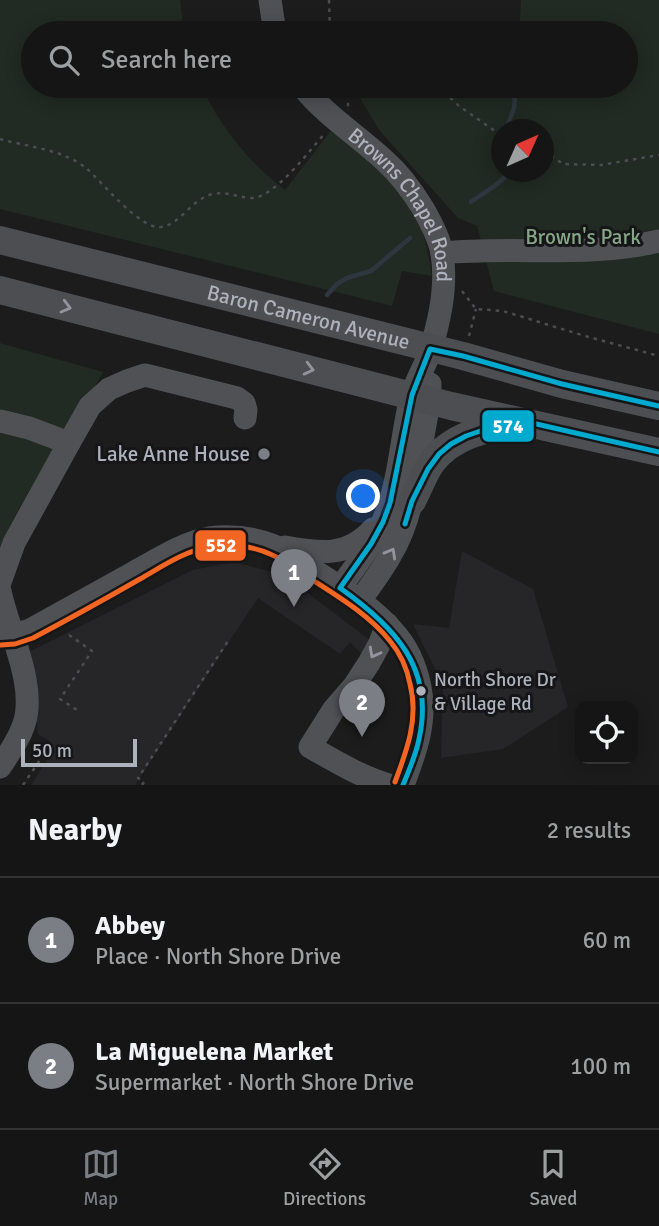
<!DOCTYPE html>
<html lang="en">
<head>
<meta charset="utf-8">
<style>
  body { margin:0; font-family:Signika,sans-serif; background:#1e1e1e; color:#f1f3f6 }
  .controls { position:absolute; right:21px; bottom:21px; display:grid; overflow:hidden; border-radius:14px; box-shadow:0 4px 18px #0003 }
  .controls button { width:63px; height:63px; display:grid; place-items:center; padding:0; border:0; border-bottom:2px solid #343434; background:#151515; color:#f1f3f6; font:35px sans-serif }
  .compass { position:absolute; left:491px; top:119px; width:63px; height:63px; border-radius:50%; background:#151515; box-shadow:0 4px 18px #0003; rotate:45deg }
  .scale { position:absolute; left:21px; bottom:18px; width:116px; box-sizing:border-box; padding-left:7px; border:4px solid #aeb2bd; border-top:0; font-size:19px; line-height:24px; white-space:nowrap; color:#aeb2bd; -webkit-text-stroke:5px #161618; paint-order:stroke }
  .you { position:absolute; left:364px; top:497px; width:24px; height:24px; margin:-18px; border:5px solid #fff; border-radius:50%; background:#1a73e8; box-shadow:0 0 0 10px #1a73e833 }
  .badge { display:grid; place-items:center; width:46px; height:46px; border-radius:50%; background:#7b7e85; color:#fff; font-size:23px; font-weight:700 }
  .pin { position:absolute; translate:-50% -58px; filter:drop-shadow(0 2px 4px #0008) }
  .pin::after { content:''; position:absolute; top:37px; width:24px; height:21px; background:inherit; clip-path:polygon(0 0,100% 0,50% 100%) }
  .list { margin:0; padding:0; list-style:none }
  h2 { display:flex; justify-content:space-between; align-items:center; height:91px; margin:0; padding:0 28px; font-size:30px }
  h2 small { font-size:23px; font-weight:400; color:#9d9fa0 }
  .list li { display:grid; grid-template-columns:46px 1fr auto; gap:21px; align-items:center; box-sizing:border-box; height:126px; padding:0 28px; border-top:2px solid #343434 }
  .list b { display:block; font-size:26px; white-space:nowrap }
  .list p { margin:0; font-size:23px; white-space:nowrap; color:#9d9fa0 }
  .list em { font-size:23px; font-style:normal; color:#9d9fa0 }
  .icon { flex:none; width:38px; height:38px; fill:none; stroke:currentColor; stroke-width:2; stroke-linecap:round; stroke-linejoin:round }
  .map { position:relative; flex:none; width:659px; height:785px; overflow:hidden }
  .search { position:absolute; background:#151515; box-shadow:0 4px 18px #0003; left:21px; right:21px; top:21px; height:77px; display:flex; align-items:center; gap:18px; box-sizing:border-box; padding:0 24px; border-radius:38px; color:#9d9fa0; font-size:26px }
  .sheet { height:343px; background:#151515 }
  nav { display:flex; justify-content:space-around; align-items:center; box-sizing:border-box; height:98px; border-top:2px solid #343434; background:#151515; font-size:19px; color:#9d9fa0 }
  nav a { display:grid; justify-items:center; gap:4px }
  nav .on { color:#7b7e85 }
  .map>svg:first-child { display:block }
</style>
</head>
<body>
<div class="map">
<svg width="659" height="785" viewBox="0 0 659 785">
  <rect width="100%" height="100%" fill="#1c1c1c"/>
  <!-- built -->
  <g fill="#262628">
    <path d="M462 551 533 589 568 707 503 749 441 758 443 685 413 624 449 628Z"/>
    <path d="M234 562 284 575 375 644 364 657 350 642 340 654 258 598 135 785H31L50 755 51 742 38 734 29 652 193 570Z"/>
  </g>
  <!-- green -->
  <g fill="#212a23" fill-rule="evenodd">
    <path d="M0 0H180L184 33H33V86H201C221 127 248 162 285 190L333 128C367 157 405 186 421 229 427 244 429 260 432 276L402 271 392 306 0 209Z"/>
    <path d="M521 0H659V334L494 291 477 226 458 218 379 130 353 86H626V33H519ZM502 130H544V172H502Z"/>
    <path d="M0 343 103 372 0 555Z"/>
  </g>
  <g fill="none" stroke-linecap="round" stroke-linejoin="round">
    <!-- stream -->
    <g stroke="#2e373f" stroke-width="4.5">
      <path d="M506 130 514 108 516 86"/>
      <path d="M471 202C484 192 500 185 509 172"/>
      <path d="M327 295 337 284 347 278 371 271 410 238"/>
    </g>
    <!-- path -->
    <g stroke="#4c4d50" stroke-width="2.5" stroke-dasharray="3.5 5" stroke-linecap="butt">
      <path d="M329 0 330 33"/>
      <path d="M330 24 352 33"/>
      <path d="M345 86 348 99V107"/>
      <path d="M438 86 459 106 495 131 502 133"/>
      <path d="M0 139C28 147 62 149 86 168 101 181 140 229 160 227 180 226 192 198 213 194 227 191 236 197 250 198 273 200 310 150 325 133"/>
      <path d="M544 151 563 164 601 165 659 155"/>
      <path d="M462 291 476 309 503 311 585 336 659 356"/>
      <path d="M469 336 476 309"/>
      <path d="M69 635 92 651 60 699 77 710"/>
      <path d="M23 785 44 754"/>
      <path d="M142 785 144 782 138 778 230 638"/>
    </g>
    <!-- minor -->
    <g stroke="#505155" stroke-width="23">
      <path d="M270 0 275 33"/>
      <path id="s1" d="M302 86C325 115 357 135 384 160 400 174 413 192 424 210 431 223 440 239 442 254 447 284 440 319 431 348 426 365 416 380 411 397 401 438 400 482 383 521 373 545 355 566 340 588"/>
      <path d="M442 253C514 246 588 258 659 241"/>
      <path d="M0 421 29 428 69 443"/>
      <path d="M285 547C319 553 347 558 373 529"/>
      <path d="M0 582 14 543 69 443 90 406 109 389 127 381 145 375 237 398 244 403 246 410 245 418"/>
      <path d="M0 591C8 630 37 685 24 724 19 740 9 753 0 767"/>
      <path d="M360 601C370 586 381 572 390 556 411 522 416 481 422 442 425 423 430 404 430 384"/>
      <path d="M387 624 380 643 369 663 354 686 334 709 310 747C335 761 361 777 389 785"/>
      <path d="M0 636 13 635 30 630C64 611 98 592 133 573 157 560 182 543 209 538 230 535 253 538 272 545 288 552 303 563 318 573 344 590 372 607 393 631 407 646 416 667 420 687 427 722 415 753 403 785"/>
    </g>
    <!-- major -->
    <g stroke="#4d4e51" stroke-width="28">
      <path id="s2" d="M0 240 463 356 562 384 659 406"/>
      <path d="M0 290 451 406 659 452"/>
      <path d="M412 501C419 488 424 473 432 462 452 436 484 428 515 425"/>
    </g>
    <defs>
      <g id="bus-1">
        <path d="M405 524 412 501 428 469 439 454 451 444 466 436 489 428 532 423 659 452"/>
        <path d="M403 785C409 770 416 755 419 739 435 668 394 626 340 588L371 544 383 522 390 503 412 395 430 349 463 356 562 384 659 406"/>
      </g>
      <path id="bus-2" d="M1 645 15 644 33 638C69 619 105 599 140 579 163 566 186 550 213 546 231 544 253 546 270 554 285 560 298 570 311 579 339 597 369 615 390 641 400 653 407 668 410 684 419 718 407 750 395 782"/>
    </defs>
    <!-- bus-1 casing -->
    <use href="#bus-1" stroke="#161618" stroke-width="10"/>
    <!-- bus-2 casing -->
    <use href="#bus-2" stroke="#161618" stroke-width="10"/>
    <!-- bus-1 -->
    <use href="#bus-1" stroke="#00a9ce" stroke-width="5"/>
    <!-- bus-2 -->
    <use href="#bus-2" stroke="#f26522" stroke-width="5"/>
  </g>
  <!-- one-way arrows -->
  <defs><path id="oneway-chevron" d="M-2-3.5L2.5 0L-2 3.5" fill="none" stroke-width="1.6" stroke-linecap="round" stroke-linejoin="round" transform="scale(1.75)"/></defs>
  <g stroke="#91949d">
    <use href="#oneway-chevron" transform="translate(66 307) rotate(15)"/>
    <use href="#oneway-chevron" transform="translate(309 369) rotate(14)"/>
  </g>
  <g stroke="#92959e">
    <use href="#oneway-chevron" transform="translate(391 553) rotate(-61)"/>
    <use href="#oneway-chevron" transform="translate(374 653) rotate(118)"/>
  </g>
  <!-- markers -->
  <circle fill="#7b7e85" stroke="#161618" stroke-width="2.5" cx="264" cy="454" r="7"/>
  <circle fill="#aeb2bd" stroke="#161618" stroke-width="2.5" cx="421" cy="691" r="6"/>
  <g text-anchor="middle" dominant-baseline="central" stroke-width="6" stroke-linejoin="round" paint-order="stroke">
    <!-- bus labels -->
    <g font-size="19" fill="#aeb2bd" stroke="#161618" text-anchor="start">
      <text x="434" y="680">North Shore Dr<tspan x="434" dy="24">&amp; Village Rd</tspan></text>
    </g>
    <!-- street labels -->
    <g font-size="21" fill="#aeb2bd" stroke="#161618">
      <text stroke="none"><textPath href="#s1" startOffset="159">Browns Chapel Road</textPath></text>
      <text stroke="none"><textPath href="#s2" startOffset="318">Baron Cameron Avenue</textPath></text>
    </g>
    <!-- park labels -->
    <g font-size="21" fill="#85a787" stroke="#161618">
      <text x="583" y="237">Brown's Park</text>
    </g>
    <!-- poi labels -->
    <g font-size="21" fill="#aeb2bd" stroke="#161618" text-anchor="end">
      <text x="250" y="454">Lake Anne House</text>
    </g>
  </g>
  <g stroke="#161618" stroke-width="2.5">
    <rect x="481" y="409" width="54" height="34" rx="7" fill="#00a9ce"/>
    <rect x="194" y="529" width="53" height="33" rx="7" fill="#f26522"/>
  </g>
  <g font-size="19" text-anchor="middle" font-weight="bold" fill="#fff">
    <text x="508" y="433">574</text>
    <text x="221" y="552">552</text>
  </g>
</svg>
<div class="controls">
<button><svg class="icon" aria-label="locate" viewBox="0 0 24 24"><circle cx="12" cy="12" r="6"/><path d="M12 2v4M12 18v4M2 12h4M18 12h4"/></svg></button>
</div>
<svg class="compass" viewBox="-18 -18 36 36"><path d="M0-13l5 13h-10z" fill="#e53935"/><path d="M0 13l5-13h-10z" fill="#9d9fa0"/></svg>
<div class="scale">50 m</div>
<div class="you"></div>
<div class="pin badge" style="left:294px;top:607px">1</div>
<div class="pin badge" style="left:362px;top:737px">2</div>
<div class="search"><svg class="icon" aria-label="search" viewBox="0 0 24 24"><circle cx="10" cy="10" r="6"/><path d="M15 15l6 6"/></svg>Search here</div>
</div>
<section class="sheet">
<h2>Nearby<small>2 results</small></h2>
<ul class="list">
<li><span class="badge">1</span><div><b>Abbey</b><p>Place · North Shore Drive</p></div><em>60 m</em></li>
<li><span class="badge">2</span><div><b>La Miguelena Market</b><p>Supermarket · North Shore Drive</p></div><em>100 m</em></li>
</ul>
</section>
<nav>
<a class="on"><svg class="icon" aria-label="map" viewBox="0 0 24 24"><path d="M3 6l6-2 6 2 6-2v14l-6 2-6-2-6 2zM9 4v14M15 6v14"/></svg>Map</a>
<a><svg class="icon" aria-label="directions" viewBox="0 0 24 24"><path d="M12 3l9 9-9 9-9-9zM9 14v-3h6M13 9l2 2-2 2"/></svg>Directions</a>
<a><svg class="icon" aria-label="saved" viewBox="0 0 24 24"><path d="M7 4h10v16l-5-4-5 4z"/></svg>Saved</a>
</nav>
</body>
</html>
